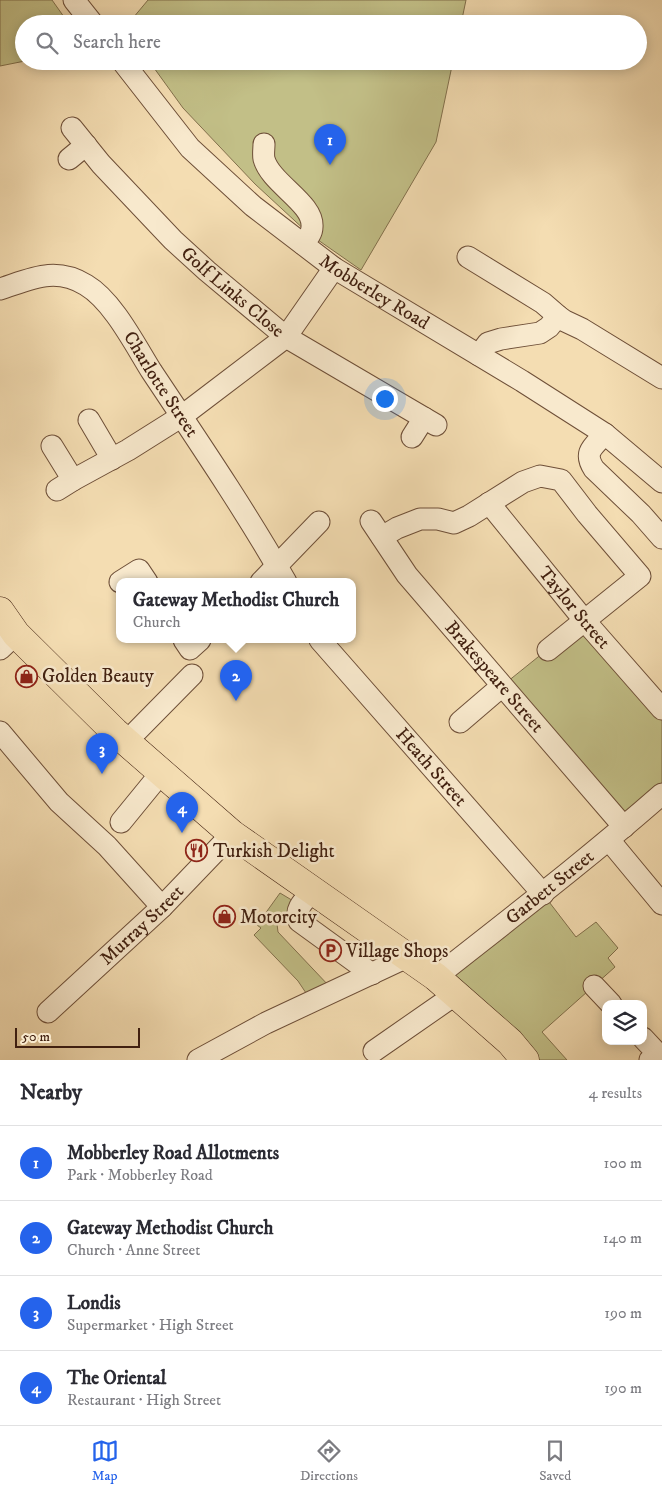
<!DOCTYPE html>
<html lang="en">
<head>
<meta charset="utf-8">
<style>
  body { margin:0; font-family:"IM FELL DW Pica",serif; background:#f2f2f3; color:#2b2b33 }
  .controls { position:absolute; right:15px; bottom:15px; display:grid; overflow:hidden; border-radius:10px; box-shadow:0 2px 12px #0003 }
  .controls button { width:45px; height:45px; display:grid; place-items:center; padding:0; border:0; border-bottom:1px solid #e1e1e2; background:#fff; color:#2b2b33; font:25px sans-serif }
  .scale { position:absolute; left:15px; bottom:12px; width:125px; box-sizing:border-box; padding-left:5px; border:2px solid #412010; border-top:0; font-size:14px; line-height:18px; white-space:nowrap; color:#412010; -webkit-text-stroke:4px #f8e9cd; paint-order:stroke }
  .you { position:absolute; left:384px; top:398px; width:18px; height:18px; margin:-12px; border:4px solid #fff; border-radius:50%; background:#1a73e8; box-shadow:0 0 0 8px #1a73e833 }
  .badge { display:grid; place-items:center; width:32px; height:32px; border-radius:50%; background:#2563eb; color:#fff; font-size:16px; font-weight:700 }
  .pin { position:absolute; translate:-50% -41px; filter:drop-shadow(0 1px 2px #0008) }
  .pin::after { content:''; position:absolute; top:26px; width:18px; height:15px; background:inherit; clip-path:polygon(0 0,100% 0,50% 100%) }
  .popup { position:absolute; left:116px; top:578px; width:240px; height:65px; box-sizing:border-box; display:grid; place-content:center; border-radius:10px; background:#fff; filter:drop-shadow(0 1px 4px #0005); font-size:16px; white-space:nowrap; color:#7c7c81 }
  .popup b { font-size:19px; color:#2b2b33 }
  .popup::after { content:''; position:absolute; left:50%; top:100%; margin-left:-10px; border:10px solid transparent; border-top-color:#fff }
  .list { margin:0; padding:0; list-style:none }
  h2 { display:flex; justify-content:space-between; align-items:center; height:65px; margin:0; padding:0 20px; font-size:21px }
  h2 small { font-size:16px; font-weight:400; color:#7c7c81 }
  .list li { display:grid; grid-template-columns:32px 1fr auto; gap:15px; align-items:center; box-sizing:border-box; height:75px; padding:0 20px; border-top:1px solid #e1e1e2 }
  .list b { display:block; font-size:19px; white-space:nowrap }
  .list p { margin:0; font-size:16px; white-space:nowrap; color:#7c7c81 }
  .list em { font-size:16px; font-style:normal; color:#7c7c81 }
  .icon { flex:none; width:28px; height:28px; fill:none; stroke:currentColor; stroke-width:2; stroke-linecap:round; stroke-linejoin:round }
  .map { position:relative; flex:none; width:662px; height:1060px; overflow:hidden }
  .search { position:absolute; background:#fff; box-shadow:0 2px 12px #0003; left:15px; right:15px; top:15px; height:55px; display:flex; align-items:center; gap:12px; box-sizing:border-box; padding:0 18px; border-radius:28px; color:#7c7c81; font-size:19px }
  .sheet { height:365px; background:#fff }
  nav { display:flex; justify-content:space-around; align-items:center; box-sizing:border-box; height:70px; border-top:1px solid #e1e1e2; background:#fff; font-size:14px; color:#7c7c81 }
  nav a { display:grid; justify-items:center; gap:2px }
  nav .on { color:#2563eb }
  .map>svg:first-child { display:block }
</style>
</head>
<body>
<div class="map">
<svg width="662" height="1060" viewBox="0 0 662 1060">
  <rect width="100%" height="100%" fill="#f4ddb2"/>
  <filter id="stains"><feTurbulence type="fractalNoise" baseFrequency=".004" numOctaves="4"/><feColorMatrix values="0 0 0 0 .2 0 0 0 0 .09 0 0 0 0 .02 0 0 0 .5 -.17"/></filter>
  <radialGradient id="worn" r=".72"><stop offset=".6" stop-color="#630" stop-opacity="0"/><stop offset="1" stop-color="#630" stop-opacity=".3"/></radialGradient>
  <!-- green -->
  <g fill="#c2bf87" stroke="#82704c">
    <path d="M0 0H52L69 24H24L25 61 0 66Z"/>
    <path d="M148 0H466L461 24H128Z"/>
    <path d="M149 61H453L436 142 361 270 308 233 255 184 183 108Z"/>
    <path d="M584 620 662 709V794L624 827 502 686Z"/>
    <path d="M280 893 300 905 295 903 277 924 278 932 330 987 308 996 298 981 254 935 261 928 257 925Z"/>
    <path d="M543 894 576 937 596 922 618 948 608 958 615 967 542 1032 567 1060H531L441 973Z"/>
  </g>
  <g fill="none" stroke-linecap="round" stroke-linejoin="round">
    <defs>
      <g id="minor">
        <path d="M74 0 93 24"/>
        <path id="s1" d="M122 61 190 148 253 206 334 268 522 381 605 434 662 482"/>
        <path id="s2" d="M72 128 101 164 173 240 207 271 286 337 436 425"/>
        <path d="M264 144C264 149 263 154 264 159 271 184 314 203 312 227 312 234 307 239 303 244"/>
        <path d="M69 159 86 145"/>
        <path d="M468 257 543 303 558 316 549 327 540 333 501 339 488 343 479 355"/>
        <path id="s3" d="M0 289C31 279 55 266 86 285 113 301 135 345 152 372 198 441 245 510 286 582"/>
        <path d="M558 316 565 321 582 329 662 378"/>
        <path d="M89 420 112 459"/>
        <path d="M605 434C593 447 583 452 594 469L641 514 662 538"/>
        <path d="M412 437 424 418"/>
        <path d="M52 446 73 480 128 450 182 416 286 337 334 268"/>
        <path d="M57 490 73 480"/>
        <path id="s4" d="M489 503 584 620 662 709"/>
        <path id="s5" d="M371 521 407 575 624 827"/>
        <path d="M382 537 397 528 420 519H438L454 523 469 516 523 482 540 476 561 480 587 514 640 576 548 650"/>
        <path d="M120 582 139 570 147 582"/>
        <path d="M261 582 319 522"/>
        <path d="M184 640 190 649 200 640"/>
        <path id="s6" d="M320 640 543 894"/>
        <path d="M0 649 16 634"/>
        <path d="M460 722 502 686"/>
        <path d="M0 732 59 802 107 846 162 907"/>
        <path d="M126 742 192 675"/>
        <path d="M121 822 161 773"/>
        <path d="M609 840 662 904"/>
        <path d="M313 891C305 900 294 908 299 921L372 974"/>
        <path id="s7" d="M436 977C512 917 589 858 662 794"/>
        <path d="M594 986 611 1004"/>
        <path id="s8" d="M48 1012 162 907 232 834"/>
        <path d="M643 1038 658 1054 650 1060"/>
        <path d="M374 1051 456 994"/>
        <path d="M198 1060 266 1023 407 957"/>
      </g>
      <path id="major" d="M0 611 16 634 115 732 232 834 436 977 510 1042 525 1060"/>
    </defs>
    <!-- minor casing -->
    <use href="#minor" stroke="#6e4f38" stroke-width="23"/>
    <!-- major casing -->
    <use href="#major" stroke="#412010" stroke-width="29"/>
    <!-- minor -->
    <use href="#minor" stroke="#f8e9cd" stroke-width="21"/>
    <!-- major -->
    <use href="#major" stroke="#f4ddb2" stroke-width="28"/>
  </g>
  <!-- icons -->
  <defs>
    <symbol id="shop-ring" viewBox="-11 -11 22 22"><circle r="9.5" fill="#f8e9cd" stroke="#8f2418" stroke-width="1.5"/><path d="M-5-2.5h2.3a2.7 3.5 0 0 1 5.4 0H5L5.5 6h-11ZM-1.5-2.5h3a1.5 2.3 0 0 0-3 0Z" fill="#8f2418"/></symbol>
    <symbol id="restaurant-ring" viewBox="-11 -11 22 22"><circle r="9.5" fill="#f8e9cd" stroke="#8f2418" stroke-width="1.5"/><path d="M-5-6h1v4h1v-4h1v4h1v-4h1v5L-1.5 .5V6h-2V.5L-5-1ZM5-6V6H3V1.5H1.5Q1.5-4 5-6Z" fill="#8f2418"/></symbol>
    <symbol id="parking-ring" viewBox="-11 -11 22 22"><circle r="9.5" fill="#f8e9cd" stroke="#8f2418" stroke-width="1.5"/><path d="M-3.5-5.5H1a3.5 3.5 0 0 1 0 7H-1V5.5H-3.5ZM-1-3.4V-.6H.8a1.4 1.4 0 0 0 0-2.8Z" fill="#8f2418"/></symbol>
  </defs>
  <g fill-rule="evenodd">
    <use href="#shop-ring" x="14" y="664" width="25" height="25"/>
    <use href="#restaurant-ring" x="184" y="838" width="25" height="25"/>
    <use href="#shop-ring" x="212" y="904" width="25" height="25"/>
    <use href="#parking-ring" x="318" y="938" width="25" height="25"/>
  </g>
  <g text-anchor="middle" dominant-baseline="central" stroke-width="5" stroke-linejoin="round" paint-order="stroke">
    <!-- street labels -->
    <g font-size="19" fill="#412010" stroke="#f8e9cd">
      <text stroke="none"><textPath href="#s2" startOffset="230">Golf Links Close</textPath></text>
      <text stroke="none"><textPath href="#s1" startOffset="345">Mobberley Road</textPath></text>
      <text stroke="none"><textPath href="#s3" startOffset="215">Charlotte Street</textPath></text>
      <text stroke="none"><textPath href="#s4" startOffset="135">Taylor Street</textPath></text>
      <text stroke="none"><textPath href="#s5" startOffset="199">Brakespeare Street</textPath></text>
      <text stroke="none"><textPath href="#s6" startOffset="169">Heath Street</textPath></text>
      <text stroke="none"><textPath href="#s7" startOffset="145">Garbett Street</textPath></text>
      <text stroke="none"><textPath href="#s8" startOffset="128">Murray Street</textPath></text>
    </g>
    <!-- poi labels -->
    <g font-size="19" fill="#412010" stroke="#f8e9cd" text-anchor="start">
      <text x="42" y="676">Golden Beauty</text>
      <text x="213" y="851">Turkish Delight</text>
      <text x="240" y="917">Motorcity</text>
      <text x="346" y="951">Village Shops</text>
    </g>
  </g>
  <rect width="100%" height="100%" filter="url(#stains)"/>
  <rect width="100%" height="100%" fill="url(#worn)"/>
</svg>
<div class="controls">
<button><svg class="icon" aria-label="layers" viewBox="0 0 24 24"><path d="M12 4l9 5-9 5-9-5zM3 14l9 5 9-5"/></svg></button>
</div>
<div class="scale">50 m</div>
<div class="you"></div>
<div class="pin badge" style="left:330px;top:165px">1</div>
<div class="pin badge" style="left:236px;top:701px">2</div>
<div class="popup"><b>Gateway Methodist Church</b>Church</div>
<div class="pin badge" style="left:102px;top:774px">3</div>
<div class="pin badge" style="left:182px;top:833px">4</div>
<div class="search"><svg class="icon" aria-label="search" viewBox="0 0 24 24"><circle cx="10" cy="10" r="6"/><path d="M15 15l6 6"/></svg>Search here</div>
</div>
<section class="sheet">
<h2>Nearby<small>4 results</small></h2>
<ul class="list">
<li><span class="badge">1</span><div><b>Mobberley Road Allotments</b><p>Park · Mobberley Road</p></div><em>100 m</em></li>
<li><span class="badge">2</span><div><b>Gateway Methodist Church</b><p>Church · Anne Street</p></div><em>140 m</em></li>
<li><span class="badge">3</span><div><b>Londis</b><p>Supermarket · High Street</p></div><em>190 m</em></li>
<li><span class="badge">4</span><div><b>The Oriental</b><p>Restaurant · High Street</p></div><em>190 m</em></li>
</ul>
</section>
<nav>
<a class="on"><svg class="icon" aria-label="map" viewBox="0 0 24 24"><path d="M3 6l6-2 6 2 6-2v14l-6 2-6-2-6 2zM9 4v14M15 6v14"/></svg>Map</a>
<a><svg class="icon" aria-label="directions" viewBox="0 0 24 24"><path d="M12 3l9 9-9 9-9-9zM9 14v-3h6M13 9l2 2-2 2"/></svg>Directions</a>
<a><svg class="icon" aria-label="saved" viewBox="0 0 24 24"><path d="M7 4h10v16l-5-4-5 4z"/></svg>Saved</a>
</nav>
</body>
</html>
